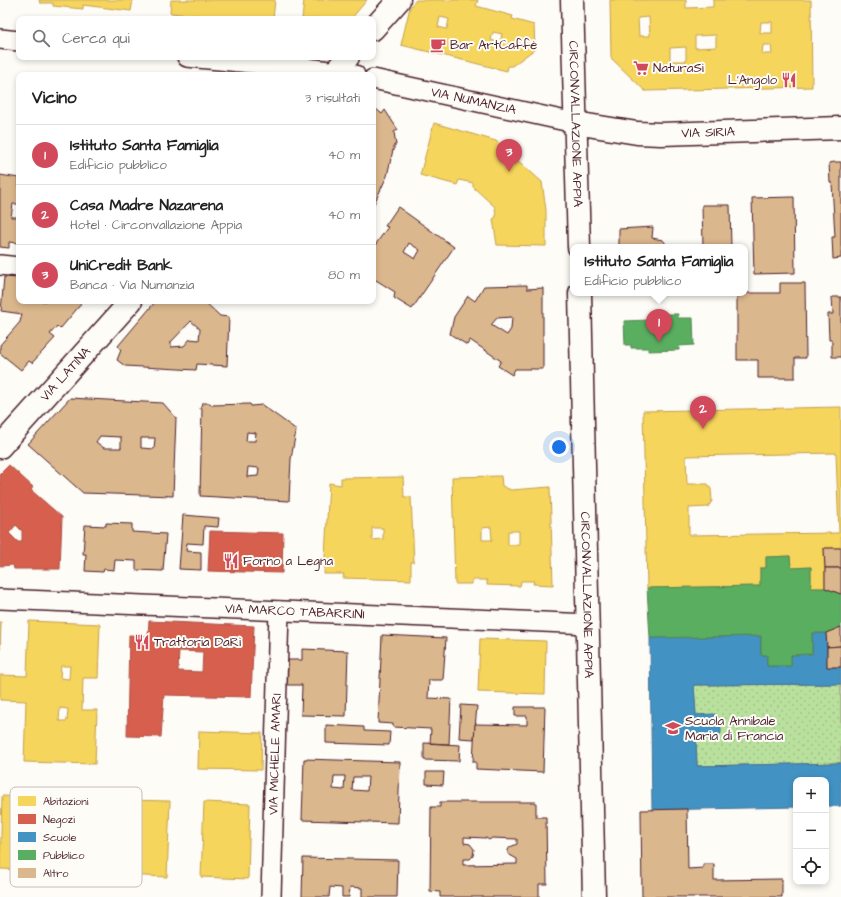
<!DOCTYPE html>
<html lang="it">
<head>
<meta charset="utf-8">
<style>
  body { margin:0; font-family:"Architects Daughter",sans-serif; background:#f2f2f2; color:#222 }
  .controls { position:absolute; right:12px; bottom:12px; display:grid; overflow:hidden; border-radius:8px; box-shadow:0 2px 6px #0003 }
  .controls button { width:36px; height:36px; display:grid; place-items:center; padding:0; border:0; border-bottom:1px solid #e0e0e0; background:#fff; color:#222; font:20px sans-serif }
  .you { position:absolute; left:559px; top:447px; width:14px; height:14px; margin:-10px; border:3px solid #fff; border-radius:50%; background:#1a73e8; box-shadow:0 0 0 6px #1a73e833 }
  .badge { display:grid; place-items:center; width:26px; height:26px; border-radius:50%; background:#d1495b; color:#fff; font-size:13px; font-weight:700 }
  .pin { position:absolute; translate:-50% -33px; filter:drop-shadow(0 1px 2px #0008) }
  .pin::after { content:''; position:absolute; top:21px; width:14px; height:12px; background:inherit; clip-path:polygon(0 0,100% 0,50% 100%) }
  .popup { position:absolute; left:570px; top:244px; width:178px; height:52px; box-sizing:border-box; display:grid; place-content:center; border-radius:8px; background:#fff; filter:drop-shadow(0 1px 3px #0005); font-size:13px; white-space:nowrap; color:#767676 }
  .popup b { font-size:15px; color:#222 }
  .popup::after { content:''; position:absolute; left:50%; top:100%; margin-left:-8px; border:8px solid transparent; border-top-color:#fff }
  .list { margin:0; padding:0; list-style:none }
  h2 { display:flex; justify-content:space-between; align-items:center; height:52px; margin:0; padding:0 16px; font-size:17px }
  h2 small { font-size:13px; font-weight:400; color:#767676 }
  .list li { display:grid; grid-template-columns:26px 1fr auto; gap:12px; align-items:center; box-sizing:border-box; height:60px; padding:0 16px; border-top:1px solid #e0e0e0 }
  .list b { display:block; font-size:15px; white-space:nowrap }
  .list p { margin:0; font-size:13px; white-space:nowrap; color:#767676 }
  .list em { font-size:13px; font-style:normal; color:#767676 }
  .icon { flex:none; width:22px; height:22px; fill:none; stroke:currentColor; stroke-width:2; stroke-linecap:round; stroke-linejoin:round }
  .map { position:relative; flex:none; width:841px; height:897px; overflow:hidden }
  .search { position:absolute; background:#fff; box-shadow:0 2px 6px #0003; left:16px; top:16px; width:360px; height:44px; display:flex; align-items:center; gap:10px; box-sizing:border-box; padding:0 14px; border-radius:8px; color:#767676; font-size:15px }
  .panel { position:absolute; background:#fff; box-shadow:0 2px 6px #0003; left:16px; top:72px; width:360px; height:232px; border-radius:8px }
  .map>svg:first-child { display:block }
</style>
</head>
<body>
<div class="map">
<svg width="841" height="897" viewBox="0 0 841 897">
  <defs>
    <pattern id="grass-dots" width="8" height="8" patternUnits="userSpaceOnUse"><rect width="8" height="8" fill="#b9e19d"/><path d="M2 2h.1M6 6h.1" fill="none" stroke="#a1c187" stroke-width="1.8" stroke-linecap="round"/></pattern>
  </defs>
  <rect width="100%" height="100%" fill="#fdfcf7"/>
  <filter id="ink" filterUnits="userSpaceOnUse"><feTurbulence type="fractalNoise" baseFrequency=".025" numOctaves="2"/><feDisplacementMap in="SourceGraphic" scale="8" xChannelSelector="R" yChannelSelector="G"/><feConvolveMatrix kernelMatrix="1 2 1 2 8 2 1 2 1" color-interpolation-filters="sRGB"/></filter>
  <g filter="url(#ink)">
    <!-- grass -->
    <path fill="url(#grass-dots)" stroke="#828064" d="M841 684V763L697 766 696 739 717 738C721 734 720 731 720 726 720 711 707 715 696 715L694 685Z"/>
    <!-- homes -->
    <g fill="#f6d55c" stroke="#c29e4d" fill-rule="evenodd">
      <path d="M39 0H133L131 11 83 5V9L53 6V3H40Z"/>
      <path d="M171 0H275L273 19H238L170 13Z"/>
      <path d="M304 0H367L351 19H302Z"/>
      <path d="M416 0H478L476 6 513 16 512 19 534 25 535 49 512 66H508L507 71 401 45 410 7ZM440 17 449 19 447 29 438 27ZM493 32 502 34 500 43 491 40Z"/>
      <path d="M610 0H686V8L713 7V0H811L812 87 645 91 611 58ZM649 17 650 36H639L638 18ZM761 22H772V33H760ZM716 35V47L695 48V36ZM763 45H771L772 54H762ZM686 47V61H670V48Z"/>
      <path d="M434 123 496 141 542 182 546 210V246L497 245 493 219 496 217 495 207 473 187V183L459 180 457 185 420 175Z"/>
      <path d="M841 407V548H824L825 588H811V567L791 568 790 556 766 557V568H760V586L647 588 643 411ZM836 453 839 533 689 535V508L708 507 712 501 711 489 708 484H687L686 456Z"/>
      <path d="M501 476 502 486 511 490 550 487 553 585 533 584 534 581H521L520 586 487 585V580H472V584H455L452 477ZM491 527 492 540H482V528ZM508 531H519V545H508Z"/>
      <path d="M403 477 404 497H411L414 562H411V580L343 578 344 574H324L329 483 341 485V478ZM372 528H383V539L372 540Z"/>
      <path d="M29 621 100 624 98 678H83L82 710H97L95 764 24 762 26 701 0 700V675L27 676ZM61 666H70L69 679 60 678ZM60 708 68 709 67 721H59Z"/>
      <path d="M0 622H1L0 655Z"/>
      <path d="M480 639 546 641 545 694 478 692Z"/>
      <path d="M199 731 262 733 261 770 198 769Z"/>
      <path d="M2 796 87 799 85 872 0 869ZM37 819 49 820 48 835 37 834Z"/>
      <path d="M124 800 170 801 167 877 121 875Z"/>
      <path d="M204 802 250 804 248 879 201 877Z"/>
    </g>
    <!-- shops -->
    <g fill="#d6604d" stroke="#ac4c43" fill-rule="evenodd">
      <path d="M9 465 33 487 31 490 62 517 60 569H14L13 565 0 566V474ZM16 525 22 531V542H18L9 533Z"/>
      <path d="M210 531 283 533 282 573 208 571Z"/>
      <path d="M149 621 254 626 251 697 164 695 161 737 127 736 129 635 148 636ZM179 651 203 652 202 672 178 671Z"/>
    </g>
    <!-- schools -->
    <path fill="#4393c3" stroke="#457095" d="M812 633H826L827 667H841V684L694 685 696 715 713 714 717 715 720 721 721 733 717 738 696 739 697 766 841 763V806H826V780H796V807L652 810 650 638 761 636V655H767V666H791V655L812 654Z"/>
    <!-- public -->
    <g fill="#5aae61" stroke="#558351">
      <path d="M649 314H678V318H693L694 345 679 346V350L648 351V348H631V345H625L624 321 649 320Z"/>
      <path d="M790 556 791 568 811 567V588H825L841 594V627L826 633H812V654L791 655V666H767V655H761V636L650 638 647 588 760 586V568H766V557Z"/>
    </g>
    <!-- building -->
    <g fill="#dbb78d" stroke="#4a1f2b" fill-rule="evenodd">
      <path d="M376 109 382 114 385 110 398 130 394 132 396 145H394V151L393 150 387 176 373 206V111Z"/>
      <path d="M835 162H841V258L833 259 832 237H835L832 183H830L829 163Z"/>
      <path d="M0 175 19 178V204H13L11 217H19V243L9 242V248L0 247Z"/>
      <path d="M794 197 795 273 754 274 752 198Z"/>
      <path d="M702 205H730L731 247H703Z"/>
      <path d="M398 207 454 247 412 309 394 298 395 292 376 280 373 281V248L388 227 385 226ZM409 243 420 250 415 259 404 252Z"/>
      <path d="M653 227 652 238 663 240 666 244V247H619V229Z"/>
      <path d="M4 277 19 278V301H80L79 302 81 304 60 329 57 326 50 334 55 338 32 363 29 361 21 370 0 353V345L20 322 22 314 1 311Z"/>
      <path d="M780 283H805L806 358H795V378H758V360H737V293H780Z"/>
      <path d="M527 285V289L543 288V369H515L512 375 498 366 501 361 470 340 467 345 450 334 454 317 468 296 475 301 484 286ZM512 317 511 329 507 335 491 325 497 318Z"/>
      <path d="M832 297H841V357H832V340H829L828 314H833Z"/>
      <path d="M204 301 220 316 229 317 227 366 197 364 196 370 125 366 117 360 121 350 118 346 156 301ZM191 321 200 329 199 340 190 339 184 346 171 347V342Z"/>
      <path d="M70 398 163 403 176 418 173 496 83 493 28 444ZM100 436 121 437V448H104L96 442ZM141 438H155L154 449 141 448Z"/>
      <path d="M202 403H210L211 405 250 404 251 406 262 405 294 428 296 431 291 459 289 501 200 496 202 408 200 409ZM247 432 256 433 255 441H246ZM248 467 259 468 258 476 247 477Z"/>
      <path d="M183 515 219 518 218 527 204 526 203 544 187 543 186 551 201 552V570L179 569Z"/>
      <path d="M106 523 132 524V532L166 534 163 571 136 570V561L115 560 114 570 104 569 103 572 85 571 86 554H83L85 525 106 526Z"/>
      <path d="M824 548H841V568H825Z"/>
      <path d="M825 568H841V594L825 588Z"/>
      <path d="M841 627V646L827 647 826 633Z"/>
      <path d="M382 635 446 638 443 680H429L428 698 451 699 449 744 430 743 431 729 393 727V724L378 723Z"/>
      <path d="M841 646V667H827V647Z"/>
      <path d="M302 649 348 651 346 716 301 715 302 685H287L288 660H302Z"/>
      <path d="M461 705 477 706 474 739 459 738Z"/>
      <path d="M515 707H545L543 772 476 769V762H473L475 724 527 725V716H515Z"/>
      <path d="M326 725 364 727V731L390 732 389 745 326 743Z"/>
      <path d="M424 743 460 745 459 761 424 760Z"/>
      <path d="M304 759 400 762 398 823 302 820ZM334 776H345L344 790 333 789ZM353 777H368L367 791 352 790Z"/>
      <path d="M426 772H444L443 785 426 784Z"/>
      <path d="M440 802H536V817H546L547 884H539V897H440V892L430 891 431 807H440ZM464 837 486 838 489 840 492 838 517 839V844L510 847 508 850V854L517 859V864L463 865V859H470L473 856 474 849 470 844 464 843Z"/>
      <path d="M687 809 688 869 703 868V864H714V880L782 879V897H642L641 810Z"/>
      <path d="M303 858 398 860 397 897H362V888L350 887 349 897H342V888L330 887 329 897H302Z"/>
    </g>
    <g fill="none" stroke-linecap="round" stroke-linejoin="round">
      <defs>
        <g id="minor">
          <path d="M0 39 19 41"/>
          <path d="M187 57 315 69 355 75"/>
          <path id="s1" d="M373 79 575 123"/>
          <path d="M0 265 19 267"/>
          <path id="s2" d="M0 599 589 624"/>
          <path id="s3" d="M271 897 279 611"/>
        </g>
        <g id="tertiary">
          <path id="s4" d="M572 0 579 247"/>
          <path d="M373 29 399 0"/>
          <path d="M332 75 348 57"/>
          <path id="s5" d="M575 123 637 133 661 134 841 128"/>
          <path id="s6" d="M580 293 594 897"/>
          <path id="s7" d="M0 447 131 301"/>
        </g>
      </defs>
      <!-- minor casing -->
      <use href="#minor" stroke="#4a1f2b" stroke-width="22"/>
      <!-- tertiary casing -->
      <use href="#tertiary" stroke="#4a1f2b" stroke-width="25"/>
      <!-- minor -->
      <use href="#minor" stroke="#fdfcf7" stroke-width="19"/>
      <!-- tertiary -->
      <use href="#tertiary" stroke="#fdfcf7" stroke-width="22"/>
    </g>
  </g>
  <!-- icons -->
  <defs>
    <symbol id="cafe-bare" viewBox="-9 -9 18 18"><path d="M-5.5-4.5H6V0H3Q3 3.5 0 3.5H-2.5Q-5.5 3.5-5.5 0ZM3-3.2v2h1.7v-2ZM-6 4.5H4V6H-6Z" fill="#d1495b" stroke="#fdfcf7" stroke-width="2.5" paint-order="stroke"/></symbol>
    <symbol id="supermarket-bare" viewBox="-9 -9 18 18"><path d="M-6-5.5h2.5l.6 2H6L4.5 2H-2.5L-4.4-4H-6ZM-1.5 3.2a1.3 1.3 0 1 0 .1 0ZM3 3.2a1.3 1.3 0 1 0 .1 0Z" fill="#d1495b" stroke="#fdfcf7" stroke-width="2.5" paint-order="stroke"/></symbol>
    <symbol id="restaurant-bare" viewBox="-9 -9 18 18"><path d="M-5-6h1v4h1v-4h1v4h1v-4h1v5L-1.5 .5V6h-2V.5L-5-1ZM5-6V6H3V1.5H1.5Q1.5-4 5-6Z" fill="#d1495b" stroke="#fdfcf7" stroke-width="2.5" paint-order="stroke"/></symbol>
    <symbol id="school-bare" viewBox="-9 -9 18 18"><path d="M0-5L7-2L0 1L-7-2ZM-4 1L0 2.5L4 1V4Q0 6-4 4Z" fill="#d1495b" stroke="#fdfcf7" stroke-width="2.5" paint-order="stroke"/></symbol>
  </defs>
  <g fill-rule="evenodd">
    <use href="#cafe-bare" x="427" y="34" width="22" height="22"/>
    <use href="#supermarket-bare" x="630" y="57" width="22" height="22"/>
    <use href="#restaurant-bare" x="778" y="69" width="22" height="22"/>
    <use href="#restaurant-bare" x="220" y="550" width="22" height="22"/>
    <use href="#restaurant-bare" x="131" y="631" width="22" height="22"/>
    <use href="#school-bare" x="662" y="717" width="22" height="22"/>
  </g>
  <g text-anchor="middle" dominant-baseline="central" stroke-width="4" stroke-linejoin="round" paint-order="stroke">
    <!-- poi labels -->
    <g font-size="13" fill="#4a1f2b" stroke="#fdfcf7" text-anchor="start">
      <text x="450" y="45">Bar ArtCaffè</text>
      <text x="653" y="68">NaturaSì</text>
      <text x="777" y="80" text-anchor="end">L'Angolo</text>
      <text x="243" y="561">Forno a Legna</text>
      <text x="154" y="642">Trattoria DaRì</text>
      <text x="685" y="721">Scuola Annibale<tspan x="685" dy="15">Maria di Francia</tspan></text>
    </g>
    <!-- street labels -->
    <g font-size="13" fill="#4a1f2b" stroke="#fdfcf7">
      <text stroke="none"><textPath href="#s1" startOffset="103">VIA NUMANZIA</textPath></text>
      <text stroke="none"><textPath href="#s4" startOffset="124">CIRCONVALLAZIONE APPIA</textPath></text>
      <text stroke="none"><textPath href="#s5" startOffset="134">VIA SIRIA</textPath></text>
      <text stroke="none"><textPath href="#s7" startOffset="98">VIA LATINA</textPath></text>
      <text stroke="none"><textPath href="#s6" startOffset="302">CIRCONVALLAZIONE APPIA</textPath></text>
      <text stroke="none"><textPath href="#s2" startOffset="295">VIA MARCO TABARRINI</textPath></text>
      <text stroke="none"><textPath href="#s3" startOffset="143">VIA MICHELE AMARI</textPath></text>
    </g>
  </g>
  <!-- legend -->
  <rect x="10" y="787" width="132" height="100" rx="6" fill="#fdfcf7" stroke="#c7baba" stroke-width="1"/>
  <rect x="18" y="796" width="18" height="10" fill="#f6d55c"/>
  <rect x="18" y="814" width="18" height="10" fill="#d6604d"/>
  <rect x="18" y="832" width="18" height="10" fill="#4393c3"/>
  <rect x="18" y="850" width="18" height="10" fill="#5aae61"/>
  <rect x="18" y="868" width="18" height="10" fill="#dbb78d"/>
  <g font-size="11" fill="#4a1f2b">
    <text x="43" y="805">Abitazioni</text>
    <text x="43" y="823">Negozi</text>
    <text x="43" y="841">Scuole</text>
    <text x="43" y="859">Pubblico</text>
    <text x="43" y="877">Altro</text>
  </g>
</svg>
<div class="controls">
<button>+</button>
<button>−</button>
<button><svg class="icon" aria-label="locate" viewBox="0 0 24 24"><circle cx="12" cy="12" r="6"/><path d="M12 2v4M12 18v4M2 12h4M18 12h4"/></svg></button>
</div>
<div class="you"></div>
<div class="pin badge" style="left:659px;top:342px">1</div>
<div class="popup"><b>Istituto Santa Famiglia</b>Edificio pubblico</div>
<div class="pin badge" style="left:703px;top:429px">2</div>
<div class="pin badge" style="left:509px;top:172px">3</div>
<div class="search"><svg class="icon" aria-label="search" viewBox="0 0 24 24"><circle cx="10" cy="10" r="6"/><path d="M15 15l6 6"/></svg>Cerca qui</div>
<section class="panel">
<h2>Vicino<small>3 risultati</small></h2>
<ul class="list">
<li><span class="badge">1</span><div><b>Istituto Santa Famiglia</b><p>Edificio pubblico</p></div><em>40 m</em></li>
<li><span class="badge">2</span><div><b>Casa Madre Nazarena</b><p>Hotel · Circonvallazione Appia</p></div><em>40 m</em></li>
<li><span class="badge">3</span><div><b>UniCredit Bank</b><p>Banca · Via Numanzia</p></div><em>80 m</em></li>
</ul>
</section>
</div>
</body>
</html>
